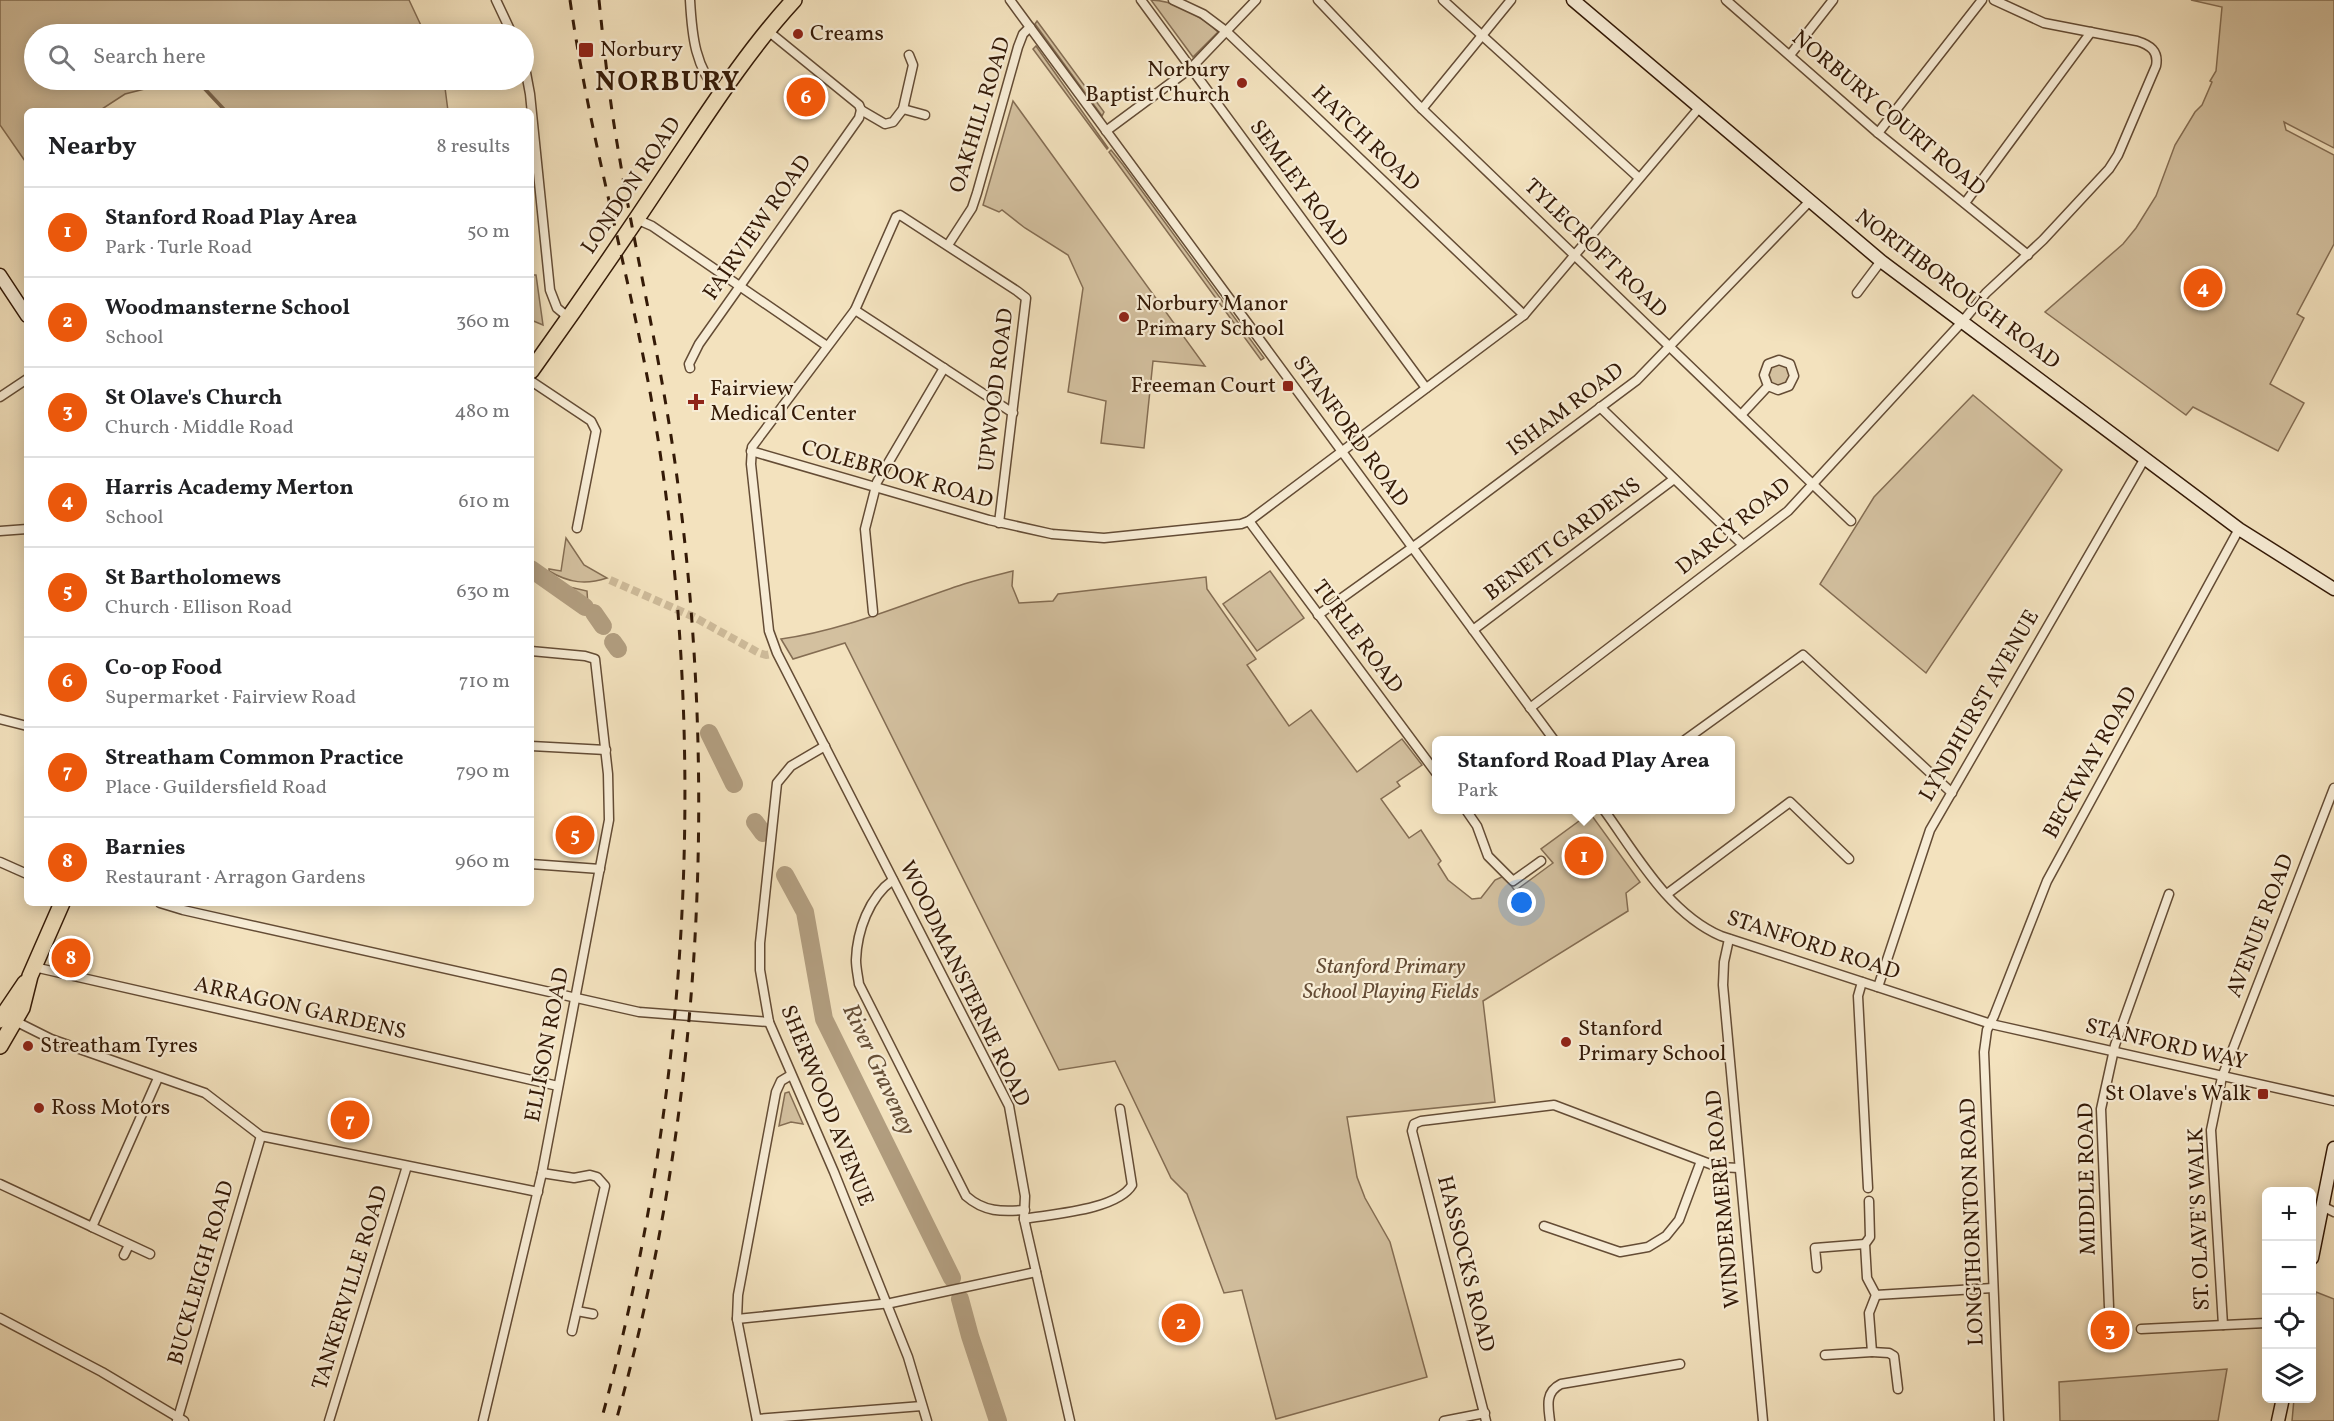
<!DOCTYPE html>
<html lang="en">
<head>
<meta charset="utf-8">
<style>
  body { margin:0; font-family:Vollkorn,serif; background:#f2f2f2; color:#202124 }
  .controls { position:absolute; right:18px; bottom:18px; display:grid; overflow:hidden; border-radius:9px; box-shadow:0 3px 15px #0003 }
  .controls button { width:54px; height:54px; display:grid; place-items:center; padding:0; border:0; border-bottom:2px solid #e0e0e0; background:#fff; color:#202124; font:30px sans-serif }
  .you { position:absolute; left:1522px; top:903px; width:21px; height:21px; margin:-15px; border:4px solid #fff; border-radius:50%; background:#1a73e8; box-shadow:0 0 0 9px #1a73e833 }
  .badge { display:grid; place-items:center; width:39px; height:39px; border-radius:50%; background:#ea580c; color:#fff; font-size:20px; font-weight:700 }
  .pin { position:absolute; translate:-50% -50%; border:3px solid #fff; box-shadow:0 2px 6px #0006 }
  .popup { position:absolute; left:1432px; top:736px; width:303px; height:78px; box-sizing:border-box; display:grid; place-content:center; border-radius:9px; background:#fff; filter:drop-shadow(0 2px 4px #0005); font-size:20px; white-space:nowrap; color:#757577 }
  .popup b { font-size:22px; color:#202124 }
  .popup::after { content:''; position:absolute; left:50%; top:100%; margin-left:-12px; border:12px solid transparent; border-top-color:#fff }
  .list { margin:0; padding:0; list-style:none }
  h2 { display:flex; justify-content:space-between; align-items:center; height:78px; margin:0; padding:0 24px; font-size:26px }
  h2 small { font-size:20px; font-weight:400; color:#757577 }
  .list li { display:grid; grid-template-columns:39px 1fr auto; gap:18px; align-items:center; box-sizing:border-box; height:90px; padding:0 24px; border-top:2px solid #e0e0e0 }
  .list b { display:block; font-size:22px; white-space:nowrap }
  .list p { margin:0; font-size:20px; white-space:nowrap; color:#757577 }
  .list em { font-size:20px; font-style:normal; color:#757577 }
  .icon { flex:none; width:33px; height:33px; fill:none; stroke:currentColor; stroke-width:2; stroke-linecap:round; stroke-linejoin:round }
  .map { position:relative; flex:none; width:2334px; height:1421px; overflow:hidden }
  .search { position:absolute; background:#fff; box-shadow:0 3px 15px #0003; left:24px; top:24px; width:510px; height:66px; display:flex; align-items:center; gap:15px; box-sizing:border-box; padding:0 21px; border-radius:33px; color:#757577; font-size:22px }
  .panel { position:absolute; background:#fff; box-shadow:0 3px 15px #0003; left:24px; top:108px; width:510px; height:798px; border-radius:9px }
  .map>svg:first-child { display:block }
</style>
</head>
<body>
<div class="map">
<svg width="2334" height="1421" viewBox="0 0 2334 1421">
  <rect width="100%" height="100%" fill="#f3e2be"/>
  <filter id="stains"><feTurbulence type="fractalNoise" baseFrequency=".00333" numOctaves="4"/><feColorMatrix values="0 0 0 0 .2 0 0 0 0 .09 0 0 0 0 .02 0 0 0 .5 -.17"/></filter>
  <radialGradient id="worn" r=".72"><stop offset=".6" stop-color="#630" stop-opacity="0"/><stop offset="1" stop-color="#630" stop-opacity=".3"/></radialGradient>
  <!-- green -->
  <g fill="#d3c09f" stroke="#846d53" stroke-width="1.5">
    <path d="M0 0H409L425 34H34V80H180L125 94 99 111H27V159L25 161 0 125Z"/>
    <path d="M1151 0C1173 0 1202 17 1218 32L1193 57Z"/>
    <path d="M2191 0H2334V148L2284 122 2286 130 2334 155V244L2297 314 2304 318 2270 384 2304 403 2278 451 2193 407 2186 415 2045 312 2123 244 2136 228 2156 196 2175 145 2195 112 2202 105 2212 82 2210 81 2216 71 2222 7Z"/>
    <path d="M1037 21 1104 112 1102 116 1035 24Z"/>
    <path d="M1036 46 1108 148 1107 149 1033 49Z"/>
    <path d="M198 80H444L448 111H227Z"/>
    <path d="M1013 101 1205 366 1153 361 1144 448 1101 443 1106 401 1068 392 1083 288 1068 255 1025 228 1002 210 999 212 983 205Z"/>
    <path d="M1111 150 1123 165 1264 358 1261 360 1109 152Z"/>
    <path d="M531 275H536L543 325 531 320Z"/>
    <path d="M1783 362 1793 376 1782 388 1767 382 1766 369Z"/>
    <path d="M1973 395 2062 470 1926 673 1820 584 1874 497Z"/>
    <path d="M566 538 584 565 607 578C586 585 569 583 549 571V569L561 571Z"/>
    <path d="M531 562 561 585 587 591 588 606 531 567Z"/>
    <path d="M1013 571 1012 586 1019 603 1053 601 1058 594 1206 577 1207 589 1256 659 1247 665 1289 726 1311 710 1357 772 1402 739 1422 765 1397 782 1400 786 1381 799 1409 838 1421 830 1441 861 1438 864 1448 880 1472 899 1481 898 1495 880 1504 876 1515 891 1553 863 1541 849 1590 813 1640 882 1626 893 1628 911 1483 1001 1495 1102 1347 1117 1357 1177 1365 1198 1390 1242 1427 1377 1276 1419 1242 1290 1224 1293 1187 1194 1171 1178 1115 1061 1059 1070 845 643 793 659 781 639C846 630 903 604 964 584 980 579 997 575 1013 571Z"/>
    <path d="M1270 571 1304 618 1257 651 1223 604Z"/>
    <path d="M789 1092 803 1124 791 1122 779 1126 785 1093Z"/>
    <path d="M2316 1292 2334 1299V1421H2292L2294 1399 2312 1398V1315Z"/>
    <path d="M2227 1369 2218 1421H2060L2059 1382Z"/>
  </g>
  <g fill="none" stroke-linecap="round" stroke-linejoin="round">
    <!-- stream -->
    <path stroke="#806950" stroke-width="3" d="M196 80 225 111"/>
    <!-- river -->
    <g stroke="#b29e80" stroke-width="18">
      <path d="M531 569 585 607"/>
      <path d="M594 613 603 626"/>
      <path d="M613 642 618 649"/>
      <path d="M709 733 734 784"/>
      <path d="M755 822 763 833"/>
      <path d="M785 875 805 912 824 1019 952 1278"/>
      <path d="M960 1299 970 1336 998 1421"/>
    </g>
    <!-- street-tunnel -->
    <path stroke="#cdba99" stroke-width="8" stroke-dasharray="8 4" stroke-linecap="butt" d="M610 580 694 617 759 653 766 655 777 653"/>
    <defs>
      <g id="street">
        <path d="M496 0 512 34"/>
        <path d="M690 0C692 36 695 68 720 95"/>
        <path d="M1010 0 1554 740"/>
        <path d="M1141 0 1426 388"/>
        <path d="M1173 0 1203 14 1227 32 1524 315"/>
        <path d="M1318 0 1418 105 1851 521"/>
        <path d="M1443 0 1639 178"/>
        <path d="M1726 0 1878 133 2028 255"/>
        <path d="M768 31 859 105 861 110 885 124 893 122 903 109 913 65 909 55"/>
        <path d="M1790 55 1833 0"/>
        <path d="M524 62 530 94 550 290 557 308 569 318"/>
        <path d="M903 109 925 115"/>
        <path d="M1422 109 1511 0"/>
        <path d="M1106 131 1191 68 1256 0"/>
        <path d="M1878 133 1982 0"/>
        <path d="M1965 203 2091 32"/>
        <path d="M636 219 652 226 827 346"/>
        <path d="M948 245 972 208 977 193 1018 47 1023 34 1030 27"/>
        <path d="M1857 293 1881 261"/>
        <path d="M855 310 1013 413"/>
        <path d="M690 368 689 364 699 344 859 118 861 110"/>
        <path d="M531 381 591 421 596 431 577 528"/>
        <path d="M0 397 27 379"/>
        <path d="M1600 407 1743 545"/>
        <path d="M1741 415 1768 386 1764 375 1768 364 1779 360 1790 364 1794 376 1789 386 1778 390 1768 386"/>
        <path d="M751 451 989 520 1052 534 1104 538 1241 524 1249 521 1524 315 1699 108"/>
        <path d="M1249 521 1437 774"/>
        <path d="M999 523 1026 298 1017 291 900 215 896 217 855 310 752 447 751 464 769 631 777 653 1009 1106 1025 1196 1024 1219 1070 1421"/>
        <path d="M0 531 27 529"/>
        <path d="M873 612 865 529 877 482 944 368"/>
        <path d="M1318 615 1420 542 1637 380 1809 202"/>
        <path d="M1473 630 1674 479"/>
        <path d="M1530 708 1788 511 1962 322 1986 293 2043 240 2109 169 2118 155 2156 66C2159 51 2150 45 2137 41L2044 23 1994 0"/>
        <path d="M0 719 27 726"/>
        <path d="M1685 740 1803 655 1952 793"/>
        <path d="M531 746 606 750"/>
        <path d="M825 746 791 766 777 783 760 943V970L769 1022 834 1172 908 1357 927 1421"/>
        <path d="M1466 810 1477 826 1488 856 1513 881 1541 861"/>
        <path d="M1604 810C1636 854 1668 913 1721 936L1991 1024 2334 1101"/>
        <path d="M0 862 27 874"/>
        <path d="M531 864 600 869"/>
        <path d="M893 880C869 897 857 931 856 960 856 968 858 976 859 984L966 1196C984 1212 1002 1212 1025 1210"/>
        <path d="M1667 894 1790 802 1849 859"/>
        <path d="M160 903 183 910 639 1012 769 1022"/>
        <path d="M1729 939 1724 962 1723 985 1763 1421"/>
        <path d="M34 967 558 1086"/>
        <path d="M1862 982 1858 996 1868 1188"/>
        <path d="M1878 987 1930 830 2145 458"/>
        <path d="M15 1021 51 1039 205 1093 261 1136 538 1192"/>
        <path d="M542 1173 574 1178 590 1175 597 1177 605 1186 572 1331"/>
        <path d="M0 1184 92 1227 158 1078"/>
        <path d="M1869 1201 1870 1237 1865 1244 1867 1278 1876 1295 1993 1288"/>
        <path d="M2322 1206 2334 1212"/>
        <path d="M1024 1219C1052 1214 1117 1210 1132 1185L1120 1109"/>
        <path d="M1544 1226 1620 1252 1648 1247 1666 1236 1679 1220 1701 1161"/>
        <path d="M92 1227 150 1254"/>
        <path d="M124 1255 129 1245"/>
        <path d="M1817 1268 1815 1248 1865 1244"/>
        <path d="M2109 1307 2101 1109 2115 1045 2169 894"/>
        <path d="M577 1311 593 1314"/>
        <path d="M0 1318 102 1372 184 1421"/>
        <path d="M737 1319 891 1303 1036 1272"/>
        <path d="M2223 1325 2211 1130 2222 1077 2334 788"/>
        <path d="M2141 1329 2266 1323"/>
        <path d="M1872 1352 1889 1353 1894 1356 1898 1389"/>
        <path d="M1825 1355 1872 1352 1869 1313 1876 1295"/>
        <path d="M757 1419 922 1406"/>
        <path d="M177 1421 261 1136"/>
        <path d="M329 1421 407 1166"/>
        <path d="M483 1421 542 1173 609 820 608 774 595 659 585 656 531 651"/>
        <path d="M757 1421 737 1319 738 1295 776 1092 781 1081 791 1075"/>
        <path d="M1444 1421 1485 1413"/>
        <path d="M1486 1421 1412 1131 1414 1124 1421 1121 1554 1105 1718 1167 1739 1168"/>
        <path d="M1550 1421C1548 1406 1545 1392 1561 1384L1680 1364"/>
        <path d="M1999 1421 1984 1052 1987 1030 1994 1016 2047 881 2239 529"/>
      </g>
      <g id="secondary">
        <path d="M1573 0 1881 261 2239 529 2334 589"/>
        <path d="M0 275 27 316"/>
        <path d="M2312 1258 2334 1148"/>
        <path d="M2278 1421 2283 1398"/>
      </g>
      <g id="highway">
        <path d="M531 371C579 304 625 237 670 169 709 111 747 51 794 0"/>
        <path d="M0 1020 25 983"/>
        <path d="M0 1046 22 1008 30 976 62 903"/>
      </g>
    </defs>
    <!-- street casing -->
    <use href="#street" stroke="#644c35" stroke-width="11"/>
    <!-- secondary casing -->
    <use href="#secondary" stroke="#341a07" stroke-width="15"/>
    <!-- highway casing -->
    <use href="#highway" stroke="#341a07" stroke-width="18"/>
    <!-- street -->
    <use href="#street" stroke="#f7ecd5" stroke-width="8"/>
    <!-- secondary -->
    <use href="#secondary" stroke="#f7ecd5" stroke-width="12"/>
    <!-- highway -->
    <use href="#highway" stroke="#f3e2be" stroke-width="15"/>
    <!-- rail -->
    <g stroke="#341a07" stroke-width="3" stroke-dasharray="10 10" stroke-linecap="butt">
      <path d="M570 0C591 148 635 291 658 439 708 763 688 1105 601 1421"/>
      <path d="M599 0C604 48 609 96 617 143 635 252 661 360 676 470 719 785 702 1114 616 1421"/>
    </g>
  </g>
  <!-- markers -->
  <g fill="#8f2418" stroke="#f7ecd5" stroke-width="2">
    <circle cx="798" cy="34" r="6"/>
    <rect x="578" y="42" width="16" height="16" rx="3"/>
    <circle cx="1242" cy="83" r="6"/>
    <circle cx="1124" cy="317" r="6"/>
    <rect x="1282" y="380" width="12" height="12" rx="3"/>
    <path d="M693 393h6v6h6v6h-6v6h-6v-6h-6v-6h6z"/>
    <circle cx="1566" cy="1042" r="6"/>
    <circle cx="28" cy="1046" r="6"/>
    <rect x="2257" y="1088" width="12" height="12" rx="3"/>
    <circle cx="39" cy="1108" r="6"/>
  </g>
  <g text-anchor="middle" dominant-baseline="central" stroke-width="4.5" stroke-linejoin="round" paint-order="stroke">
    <!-- poi labels -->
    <g font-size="22" fill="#341a07" stroke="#f7ecd5" text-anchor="start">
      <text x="810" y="34">Creams</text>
      <text x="600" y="50">Norbury</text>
      <text x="1230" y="70" text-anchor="end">Norbury<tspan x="1230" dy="25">Baptist Church</tspan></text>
      <text x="1136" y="304">Norbury Manor<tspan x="1136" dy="25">Primary School</tspan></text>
      <text x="1276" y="386" text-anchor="end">Freeman Court</text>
      <text x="710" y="389">Fairview<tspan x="710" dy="25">Medical Center</tspan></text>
      <text x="1578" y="1029">Stanford<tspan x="1578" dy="25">Primary School</tspan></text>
      <text x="40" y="1046">Streatham Tyres</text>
      <text x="2251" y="1094" text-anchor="end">St Olave's Walk</text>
      <text x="51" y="1108">Ross Motors</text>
    </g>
    <!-- street labels -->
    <g font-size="22" fill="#341a07" stroke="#f7ecd5">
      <text transform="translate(1888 114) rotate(40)">NORBURY COURT ROAD</text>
      <text transform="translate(981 115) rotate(-73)">OAKHILL ROAD</text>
      <text transform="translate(1365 139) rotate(44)">HATCH ROAD</text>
      <text transform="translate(1298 184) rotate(54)">SEMLEY ROAD</text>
      <text transform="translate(632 186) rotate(-56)">LONDON ROAD</text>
      <text transform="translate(758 228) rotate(-55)">FAIRVIEW ROAD</text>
      <text transform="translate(1595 249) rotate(44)">TYLECROFT ROAD</text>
      <text transform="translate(1957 290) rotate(37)">NORTHBOROUGH ROAD</text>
      <text transform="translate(997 390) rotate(-83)">UPWOOD ROAD</text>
      <text transform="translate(1566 410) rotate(-37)">ISHAM ROAD</text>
      <text transform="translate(1350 432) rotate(54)">STANFORD ROAD</text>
      <text transform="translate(897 475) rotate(16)">COLEBROOK ROAD</text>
      <text transform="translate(1734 527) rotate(-39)">DARCY ROAD</text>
      <text transform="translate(1563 540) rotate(-37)">BENETT GARDENS</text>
      <text transform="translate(1357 637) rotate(53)">TURLE ROAD</text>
      <text transform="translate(1980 706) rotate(-60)">LYNDHURST AVENUE</text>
      <text transform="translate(2091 763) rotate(-61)">BECKWAY ROAD</text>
      <text transform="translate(2261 926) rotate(-69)">AVENUE ROAD</text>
      <text transform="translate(1813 946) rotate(18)">STANFORD ROAD</text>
      <text transform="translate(964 984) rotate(64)">WOODMANSTERNE ROAD</text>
      <text transform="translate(300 1009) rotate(13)">ARRAGON GARDENS</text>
      <text transform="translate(548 1045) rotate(-79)">ELLISON ROAD</text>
      <text transform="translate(2166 1045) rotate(13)">STANFORD WAY</text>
      <text transform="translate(826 1106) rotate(68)">SHERWOOD AVENUE</text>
      <text transform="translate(2088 1179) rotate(-91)">MIDDLE ROAD</text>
      <text transform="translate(1724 1199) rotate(-95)">WINDERMERE ROAD</text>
      <text transform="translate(2200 1219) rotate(-92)">ST. OLAVE'S WALK</text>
      <text transform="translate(1973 1222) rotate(-92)">LONGTHORNTON ROAD</text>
      <text transform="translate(1465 1264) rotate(76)">HASSOCKS ROAD</text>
      <text transform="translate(202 1273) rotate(-74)">BUCKLEIGH ROAD</text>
      <text transform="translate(351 1288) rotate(-73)">TANKERVILLE ROAD</text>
    </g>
    <!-- park labels -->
    <g font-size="22" font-style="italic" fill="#644c35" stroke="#f7ecd5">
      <text x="1391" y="967">Stanford Primary<tspan x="1391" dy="25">School Playing Fields</tspan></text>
    </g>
    <!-- water labels -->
    <g font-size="24" font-style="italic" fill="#664f37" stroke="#f7ecd5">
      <text transform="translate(878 1070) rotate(65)">River Graveney</text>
    </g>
    <!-- district labels -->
    <g font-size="28" font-weight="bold" letter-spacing="1.5" fill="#341a07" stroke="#f7ecd5">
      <text x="668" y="82">NORBURY</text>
    </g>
  </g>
  <rect width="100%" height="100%" filter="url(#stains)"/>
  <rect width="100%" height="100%" fill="url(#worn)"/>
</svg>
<div class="controls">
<button>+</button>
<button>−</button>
<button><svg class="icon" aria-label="locate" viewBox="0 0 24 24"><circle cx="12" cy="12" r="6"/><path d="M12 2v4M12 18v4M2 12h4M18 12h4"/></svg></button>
<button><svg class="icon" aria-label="layers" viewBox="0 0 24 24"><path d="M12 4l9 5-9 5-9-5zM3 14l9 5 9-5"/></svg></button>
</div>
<div class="you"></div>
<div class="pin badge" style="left:1584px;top:856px">1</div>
<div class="popup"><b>Stanford Road Play Area</b>Park</div>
<div class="pin badge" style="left:1181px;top:1323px">2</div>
<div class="pin badge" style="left:2110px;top:1330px">3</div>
<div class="pin badge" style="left:2203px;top:288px">4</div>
<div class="pin badge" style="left:575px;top:835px">5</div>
<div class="pin badge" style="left:806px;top:97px">6</div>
<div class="pin badge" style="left:350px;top:1120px">7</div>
<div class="pin badge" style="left:71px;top:958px">8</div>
<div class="search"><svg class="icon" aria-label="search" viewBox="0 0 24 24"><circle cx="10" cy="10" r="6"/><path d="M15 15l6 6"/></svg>Search here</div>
<section class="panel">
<h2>Nearby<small>8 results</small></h2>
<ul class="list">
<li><span class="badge">1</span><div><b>Stanford Road Play Area</b><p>Park · Turle Road</p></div><em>50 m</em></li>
<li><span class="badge">2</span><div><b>Woodmansterne School</b><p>School</p></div><em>360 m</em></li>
<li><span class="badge">3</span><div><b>St Olave's Church</b><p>Church · Middle Road</p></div><em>480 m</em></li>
<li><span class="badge">4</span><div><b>Harris Academy Merton</b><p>School</p></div><em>610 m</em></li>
<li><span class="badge">5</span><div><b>St Bartholomews</b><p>Church · Ellison Road</p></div><em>630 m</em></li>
<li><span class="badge">6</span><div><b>Co-op Food</b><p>Supermarket · Fairview Road</p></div><em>710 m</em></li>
<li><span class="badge">7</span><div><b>Streatham Common Practice</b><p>Place · Guildersfield Road</p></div><em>790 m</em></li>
<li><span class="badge">8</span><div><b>Barnies</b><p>Restaurant · Arragon Gardens</p></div><em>960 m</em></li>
</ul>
</section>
</div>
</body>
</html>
